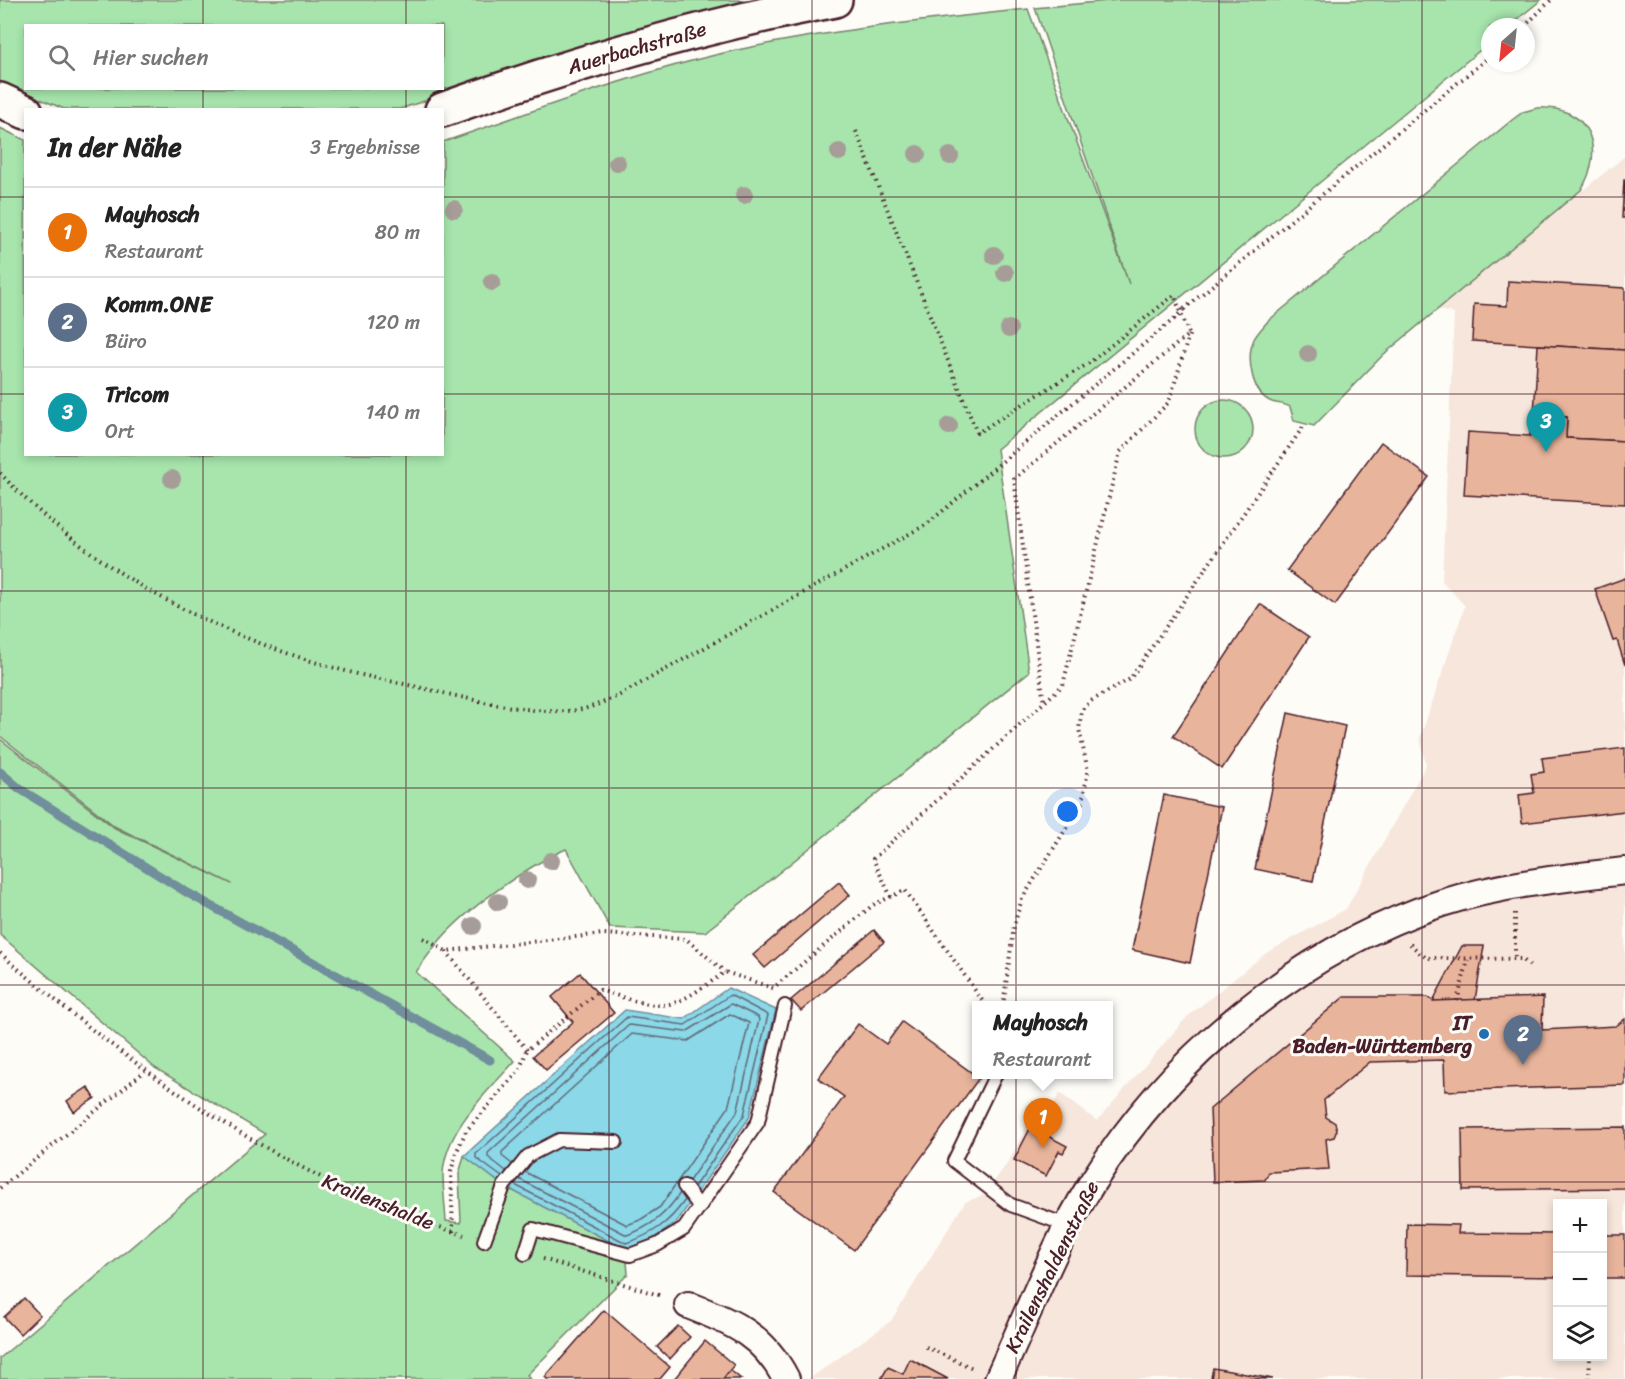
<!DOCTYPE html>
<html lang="de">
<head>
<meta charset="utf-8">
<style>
  body { margin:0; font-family:Sriracha,sans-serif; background:#f6f6f6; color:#222 }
  .controls { position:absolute; right:18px; bottom:18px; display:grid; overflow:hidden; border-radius:0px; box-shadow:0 3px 9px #0003 }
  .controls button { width:54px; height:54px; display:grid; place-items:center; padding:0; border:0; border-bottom:2px solid #e0e0e0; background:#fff; color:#222; font:30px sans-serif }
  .compass { position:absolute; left:1481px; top:18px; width:54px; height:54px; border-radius:50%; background:#fff; box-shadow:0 3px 9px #0003; rotate:207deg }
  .you { position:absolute; left:1068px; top:812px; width:21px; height:21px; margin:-15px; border:4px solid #fff; border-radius:50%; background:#1a73e8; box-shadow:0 0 0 9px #1a73e833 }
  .badge { display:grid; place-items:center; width:39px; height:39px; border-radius:50%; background:#ea580c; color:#fff; font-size:20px; font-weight:700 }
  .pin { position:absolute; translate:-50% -50px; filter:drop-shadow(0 2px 3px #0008) }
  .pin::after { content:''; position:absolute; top:32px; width:21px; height:18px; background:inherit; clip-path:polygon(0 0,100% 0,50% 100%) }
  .popup { position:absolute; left:972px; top:1001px; width:141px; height:78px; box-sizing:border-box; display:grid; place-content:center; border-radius:0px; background:#fff; filter:drop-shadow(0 2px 4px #0005); font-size:20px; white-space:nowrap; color:#767676 }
  .popup b { font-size:22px; color:#222 }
  .popup::after { content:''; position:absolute; left:50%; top:100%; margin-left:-12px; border:12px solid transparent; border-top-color:#fff }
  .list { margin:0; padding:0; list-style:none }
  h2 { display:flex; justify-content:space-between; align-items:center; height:78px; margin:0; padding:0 24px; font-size:26px }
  h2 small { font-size:20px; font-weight:400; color:#767676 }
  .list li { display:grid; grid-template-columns:39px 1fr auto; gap:18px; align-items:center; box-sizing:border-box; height:90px; padding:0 24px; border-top:2px solid #e0e0e0 }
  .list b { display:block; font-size:22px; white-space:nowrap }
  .list p { margin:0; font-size:20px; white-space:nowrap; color:#767676 }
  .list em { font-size:20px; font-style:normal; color:#767676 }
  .icon { flex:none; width:33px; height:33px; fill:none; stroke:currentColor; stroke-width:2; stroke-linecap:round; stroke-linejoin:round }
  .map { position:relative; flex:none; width:1625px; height:1379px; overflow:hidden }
  .search { position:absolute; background:#fff; box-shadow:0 3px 9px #0003; left:24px; top:24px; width:420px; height:66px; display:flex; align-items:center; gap:15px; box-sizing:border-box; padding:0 21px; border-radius:0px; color:#767676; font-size:22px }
  .panel { position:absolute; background:#fff; box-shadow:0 3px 9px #0003; left:24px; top:108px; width:420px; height:348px; border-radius:0px }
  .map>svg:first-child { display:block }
</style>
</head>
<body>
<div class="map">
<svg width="1625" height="1379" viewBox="0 0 1625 1379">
  <rect width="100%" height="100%" fill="#fdfcf7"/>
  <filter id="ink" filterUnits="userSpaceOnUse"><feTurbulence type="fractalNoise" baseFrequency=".0167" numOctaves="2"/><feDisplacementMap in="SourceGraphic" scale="12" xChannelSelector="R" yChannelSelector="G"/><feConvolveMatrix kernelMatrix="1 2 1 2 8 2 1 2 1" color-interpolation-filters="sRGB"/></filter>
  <g filter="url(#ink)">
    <!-- built -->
    <path fill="#f7e6db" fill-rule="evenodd" d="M1625 156V1379H809L891 1321 965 1202 984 1195 1009 1161 1033 1113 1047 1115 1060 1093 1097 1121 1187 1017 1266 953 1346 909 1426 765 1420 738 1465 606 1442 581 1454 314 1437 309ZM1558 1204H1602V1356H1558Z"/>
    <!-- green -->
    <g fill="#a7e5ac" stroke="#78826c" stroke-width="1.5" fill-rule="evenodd">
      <path d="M0 0H773L621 36 400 109H64L0 82ZM26 26H442V88H26Z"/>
      <path d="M1118 0H1541L1508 27H1490V42L997 449 1029 672 705 932 610 928 566 849C529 865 468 908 441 939 432 949 424 961 416 972L515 1061C487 1092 445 1130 443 1174 443 1190 445 1206 446 1221L461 1223 459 1174 464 1156 504 1186 626 1250 628 1274 527 1375 530 1379H0V1358L265 1134 155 1068 0 935V739L115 828 232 884 116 827 0 736V128L25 140 26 454H442L443 142C537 110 631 74 728 52 827 30 927 20 1028 9L1129 284 1035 8Z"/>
      <path d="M1537 108C1590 105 1606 149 1581 190L1383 355 1314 426 1294 421 1290 407C1284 403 1278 404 1272 402 1251 394 1246 357 1254 339 1257 333 1264 326 1268 321L1512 120 1523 112Z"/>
      <circle cx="1224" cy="429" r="29"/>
    </g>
    <!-- water -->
    <path fill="#8ad8e8" stroke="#708e9c" stroke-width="1.5" d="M728 988 776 1010 749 1118 676 1223 651 1240 626 1250 504 1186 464 1156 625 1010 684 1019Z"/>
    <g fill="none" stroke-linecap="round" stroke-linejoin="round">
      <!-- shore -->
      <g stroke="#646977" stroke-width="1.5">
        <path d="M512 1164 502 1156V1152L632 1034 688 1041 730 1014 749 1023 728 1108 660 1207 640 1220 627 1225 525 1172"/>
        <path d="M506 1171 488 1157V1153L629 1025 686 1032 731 1004 758 1017 759 1020 737 1112 689 1181"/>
        <path d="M502 1177 476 1158V1154L627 1017 685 1025 730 995 768 1015 744 1115 694 1187"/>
        <path d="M519 1179 627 1235C651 1227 666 1214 680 1193"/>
        <path d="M515 1185 626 1243C652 1235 670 1222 685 1200"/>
      </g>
      <!-- stream -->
      <path stroke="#708e9c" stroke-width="9" d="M0 772 20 789 186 892 490 1060"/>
    </g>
    <!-- building -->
    <g fill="#e8b49b" stroke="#4a1f2b" stroke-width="1.5">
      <path d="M1624 180H1625V218H1622Z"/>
      <path d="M1508 281 1625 288V350L1472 341 1474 304 1507 306Z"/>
      <path d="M1538 345 1625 350V441L1566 438 1567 417 1534 415Z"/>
      <path d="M1531 415 1567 417 1566 438 1625 441V504L1464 495 1468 432 1530 436Z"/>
      <path d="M1381 442 1429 477 1335 605 1287 570Z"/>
      <path d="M1625 578V665L1617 640 1613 641 1595 589Z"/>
      <path d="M1260 604 1309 637 1222 769 1173 736Z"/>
      <path d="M1288 713 1345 726 1313 881 1255 869Z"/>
      <path d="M1625 748V811L1522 823 1519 795 1534 793 1531 774 1544 772 1542 758Z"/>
      <path d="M1164 795 1222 807 1190 963 1132 950Z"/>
      <path d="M839 882 850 895 765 968 753 955Z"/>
      <path d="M874 930 884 942 801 1011 791 1000Z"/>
      <path d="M1462 946H1484L1475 1000 1433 1001Z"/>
      <path d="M580 973 614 1013 546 1070 533 1056 573 1022 552 997Z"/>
      <path d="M1344 997H1428L1433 1001 1543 997 1542 1030 1616 1026 1625 1019V1085L1445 1091 1444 1060 1370 1062 1324 1100 1326 1117 1335 1123 1337 1130 1334 1137 1326 1139 1329 1169 1269 1172 1265 1180 1213 1182 1210 1109Z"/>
      <path d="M902 1022 979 1078 854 1250 774 1192 844 1097 818 1078 858 1024 886 1044Z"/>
      <path d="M88 1087 95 1098 74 1112 67 1101Z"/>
      <path d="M1036 1117 1051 1125 1046 1135 1067 1146 1063 1153 1059 1151 1046 1176 1014 1160Z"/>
      <path d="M1625 1127V1188L1463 1190 1462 1129Z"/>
      <path d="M1407 1224 1459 1225 1458 1233 1558 1234V1277L1406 1275Z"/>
      <rect x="1602" y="1235" width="23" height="43"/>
      <path d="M24 1298 40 1315 20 1334 4 1317Z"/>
      <path d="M604 1310 670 1367 660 1379H547L545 1377Z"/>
      <path d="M678 1326 690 1337 670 1359 657 1347Z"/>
      <path d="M705 1341 734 1365 723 1379H674Z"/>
      <path d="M910 1359 948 1379H881L888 1367 903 1374Z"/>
      <path d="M1213 1368 1273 1379 1211 1378Z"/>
      <path d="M730 1370 741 1379H723Z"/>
    </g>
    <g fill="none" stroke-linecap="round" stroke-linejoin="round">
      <defs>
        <g id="service">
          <path d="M996 1074 954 1161 1011 1205 1069 1226"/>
          <path d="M684 1186 700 1207"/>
          <path d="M484 1241 504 1186 528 1156 559 1140 616 1142"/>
          <path d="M525 1254 533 1229 630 1255 657 1245 684 1229 758 1122 785 1006"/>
        </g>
        <g id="minor">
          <path d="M688 1305C733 1323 763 1334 786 1379"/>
          <path d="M998 1379C1028 1314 1054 1244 1092 1183 1171 1057 1300 949 1442 903 1501 884 1564 878 1625 871"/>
        </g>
        <g id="secondary">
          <path d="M0 100 26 112"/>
          <path d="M442 110C571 64 700 26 835 0"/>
        </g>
      </defs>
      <!-- service casing -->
      <use href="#service" stroke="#4a1f2b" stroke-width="16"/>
      <!-- minor casing -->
      <use href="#minor" stroke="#4a1f2b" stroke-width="30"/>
      <!-- secondary casing -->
      <use href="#secondary" stroke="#4a1f2b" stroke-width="38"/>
      <!-- path -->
      <g stroke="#4a1f2b" stroke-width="4" stroke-dasharray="1.5 4.5" stroke-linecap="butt">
        <path d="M1524 27 1551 0"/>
        <path d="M856 131 977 433 1089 363 1174 295 1189 334 1014 479 1044 703"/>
        <path d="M1184 309 1490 56"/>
        <path d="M0 473C88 567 206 631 328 666 360 676 393 681 426 689 466 698 542 718 582 709 594 707 605 701 616 697L927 524 1174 319"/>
        <path d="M891 897 873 859 1063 685 1120 452 1169 402 1189 335"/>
        <path d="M1515 913V959"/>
        <path d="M423 938 446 951 603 934 686 939 725 972"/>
        <path d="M1410 944 1426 958 1522 959 1532 968"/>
        <path d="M446 951 527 1050"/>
        <path d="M0 953C138 1074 288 1180 464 1235"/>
        <path d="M1457 1001 1468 960"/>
        <path d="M1003 1006 1014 925 1022 899 1082 803 1088 771 1079 729 1082 710 1091 701 1130 679 1305 424"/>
        <path d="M0 1188 145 1071"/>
        <path d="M453 1232 451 1172 456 1153 466 1131 519 1071 527 1050 600 990C667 1012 667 1013 725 972L773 988 873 905 905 890 986 1006"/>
        <path d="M543 1259 662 1296"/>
        <path d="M926 1347 975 1369"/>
        <path d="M1589 1379 1590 1356"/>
      </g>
      <!-- service -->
      <use href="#service" stroke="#fdfcf7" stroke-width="12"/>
      <!-- minor -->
      <use href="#minor" stroke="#fdfcf7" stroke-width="26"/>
      <!-- secondary -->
      <use href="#secondary" stroke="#fdfcf7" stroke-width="33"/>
      <!-- path-bridge -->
      <path stroke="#4a1f2b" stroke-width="4" stroke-dasharray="1.5 4.5" stroke-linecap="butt" d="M1174 319 1184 309"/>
    </g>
    <!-- trees -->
    <g fill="#a79d98">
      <circle cx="839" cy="152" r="9"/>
      <circle cx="917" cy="154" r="9"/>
      <circle cx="950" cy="156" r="9"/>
      <circle cx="617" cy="163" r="9"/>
      <circle cx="744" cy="195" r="9"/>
      <circle cx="454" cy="209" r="9"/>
      <circle cx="994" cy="255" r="9"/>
      <circle cx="1005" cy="273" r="9"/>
      <circle cx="492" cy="282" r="9"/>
      <circle cx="1009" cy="329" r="9"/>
      <circle cx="1308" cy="354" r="9"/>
      <circle cx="949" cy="426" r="9"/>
      <circle cx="172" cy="479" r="9"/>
      <circle cx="551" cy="861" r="9"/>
      <circle cx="527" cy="880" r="9"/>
      <circle cx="498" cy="902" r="9"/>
      <circle cx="473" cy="926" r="9"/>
    </g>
  </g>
  <!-- grid -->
  <path fill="none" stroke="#4a1f2b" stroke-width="1.5" stroke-opacity="0.55" d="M203 0V26M406 0V26M609 0V1379M812 0V1379M1016 0V1379M1219 0V1379M1422 0V1379M203 88V110M406 88V110M0 197H26M442 197H1625M0 394H26M442 394H1625M203 454V1379M406 454V1379M0 591H1625M0 788H1625M0 985H1625M0 1182H1625"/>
  <!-- markers -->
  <circle fill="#1f6fb2" stroke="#fdfcf7" stroke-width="2" cx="1484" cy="1034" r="6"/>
  <g text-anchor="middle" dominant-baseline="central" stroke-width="6" stroke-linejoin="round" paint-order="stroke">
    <!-- street labels -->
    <g font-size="20" fill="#4a1f2b" stroke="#fdfcf7">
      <text transform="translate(637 48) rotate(-16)">Auerbachstraße</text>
      <text transform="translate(378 1202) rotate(22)">Krailenshalde</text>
      <text transform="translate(1052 1267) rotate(-64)">Krailenshaldenstraße</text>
    </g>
    <!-- poi labels -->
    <g font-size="20" font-weight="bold" fill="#4a1f2b" stroke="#fdfcf7" text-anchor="end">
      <text x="1472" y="1023">IT<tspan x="1472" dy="23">Baden-Württemberg</tspan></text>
    </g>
  </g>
</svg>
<div class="controls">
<button>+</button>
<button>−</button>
<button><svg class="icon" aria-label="layers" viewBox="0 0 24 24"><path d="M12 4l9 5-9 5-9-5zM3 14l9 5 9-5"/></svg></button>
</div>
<svg class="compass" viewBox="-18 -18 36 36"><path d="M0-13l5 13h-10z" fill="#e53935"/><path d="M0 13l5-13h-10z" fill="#767676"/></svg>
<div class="you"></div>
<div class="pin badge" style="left:1043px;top:1148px;background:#e8710a">1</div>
<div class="popup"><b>Mayhosch</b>Restaurant</div>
<div class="pin badge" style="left:1523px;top:1065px;background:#5c6f8a">2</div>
<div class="pin badge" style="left:1546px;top:452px;background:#0f9aa8">3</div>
<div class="search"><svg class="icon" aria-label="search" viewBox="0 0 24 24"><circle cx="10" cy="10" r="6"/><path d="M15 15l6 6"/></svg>Hier suchen</div>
<section class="panel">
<h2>In der Nähe<small>3 Ergebnisse</small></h2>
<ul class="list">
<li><span class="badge" style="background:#e8710a">1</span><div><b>Mayhosch</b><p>Restaurant</p></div><em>80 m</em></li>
<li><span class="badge" style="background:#5c6f8a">2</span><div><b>Komm.ONE</b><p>Büro</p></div><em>120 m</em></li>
<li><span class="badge" style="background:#0f9aa8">3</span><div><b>Tricom</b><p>Ort</p></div><em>140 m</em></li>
</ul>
</section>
</div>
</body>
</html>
